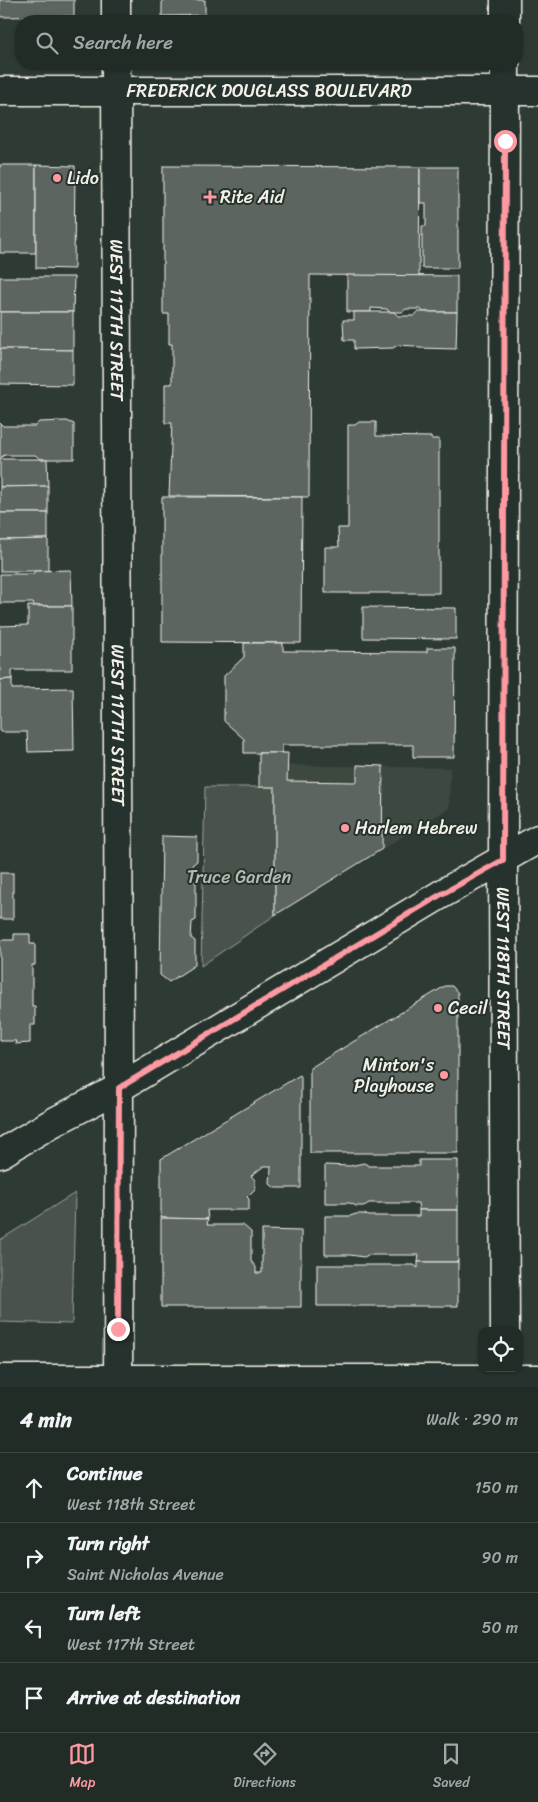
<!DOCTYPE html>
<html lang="en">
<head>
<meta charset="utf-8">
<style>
  body { margin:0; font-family:Sriracha,sans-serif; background:#2a342f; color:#f1f3f6 }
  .controls { position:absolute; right:15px; bottom:15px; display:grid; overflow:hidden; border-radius:10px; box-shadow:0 1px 4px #0004 }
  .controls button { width:45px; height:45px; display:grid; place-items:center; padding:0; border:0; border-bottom:1px solid #3f4844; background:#222c27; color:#f1f3f6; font:25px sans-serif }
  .stop { position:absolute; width:15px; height:15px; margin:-11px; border:4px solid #ff9aa2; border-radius:50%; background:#fff }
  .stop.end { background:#ff9aa2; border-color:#fff; box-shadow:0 1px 5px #0008 }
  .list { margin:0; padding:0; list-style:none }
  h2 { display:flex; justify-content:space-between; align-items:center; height:65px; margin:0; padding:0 20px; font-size:21px }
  h2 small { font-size:16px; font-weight:400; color:#a2a7a7 }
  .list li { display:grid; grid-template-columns:32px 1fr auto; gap:15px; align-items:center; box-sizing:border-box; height:70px; padding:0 20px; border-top:1px solid #3f4844 }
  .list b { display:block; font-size:19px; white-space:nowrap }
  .list p { margin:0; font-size:16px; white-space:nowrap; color:#a2a7a7 }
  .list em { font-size:16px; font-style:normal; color:#a2a7a7 }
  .icon { flex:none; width:28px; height:28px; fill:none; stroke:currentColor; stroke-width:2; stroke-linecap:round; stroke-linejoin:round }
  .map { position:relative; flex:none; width:538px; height:1387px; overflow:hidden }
  .search { position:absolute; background:#222c27; box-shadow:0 1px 4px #0004; left:15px; right:15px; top:15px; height:55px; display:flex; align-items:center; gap:12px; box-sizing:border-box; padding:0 18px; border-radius:20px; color:#a2a7a7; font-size:19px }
  .sheet { height:345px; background:#222c27 }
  nav { display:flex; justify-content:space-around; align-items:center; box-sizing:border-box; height:70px; border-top:1px solid #3f4844; background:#222c27; font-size:14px; color:#a2a7a7 }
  nav a { display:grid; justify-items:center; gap:2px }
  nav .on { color:#ff9aa2 }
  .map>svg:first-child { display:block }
</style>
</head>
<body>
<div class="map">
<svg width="538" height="1387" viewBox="0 0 538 1387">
  <rect width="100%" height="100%" fill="#2e3b34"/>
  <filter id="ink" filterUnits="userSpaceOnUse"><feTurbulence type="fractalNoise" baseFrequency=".02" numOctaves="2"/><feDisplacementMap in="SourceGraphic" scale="10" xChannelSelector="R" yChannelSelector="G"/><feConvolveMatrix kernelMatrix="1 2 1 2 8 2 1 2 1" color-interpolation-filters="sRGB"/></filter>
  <g filter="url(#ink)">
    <!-- built -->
    <path fill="#3c4841" d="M273 765 450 768 449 808 275 915V787Z"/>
    <!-- green -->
    <g fill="#48524c" stroke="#9ea29a">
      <path d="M205 787H275V915L201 966Z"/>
      <path d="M75 1193 72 1324 0 1322V1240Z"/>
    </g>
    <!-- building -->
    <g fill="#5c655e" stroke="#f4f1e8">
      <path d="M0 0H74V16L0 17Z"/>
      <path d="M162 0H205V15L162 16Z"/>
      <rect x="0" y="165" width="36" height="88"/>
      <path d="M36 165 75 166 74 269 36 268Z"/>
      <path d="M163 166 420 167 419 276 310 275 309 497 169 496 172 423H165V384H172V344H169V314H163Z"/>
      <path d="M420 167H458V268H422V226H426V203H420Z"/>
      <path d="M347 275 457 276V312H424L420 309H406L402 312H389L387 309 371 308V312H347Z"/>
      <path d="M0 277H74L73 312H0Z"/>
      <path d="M0 312H73V350L0 349Z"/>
      <path d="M354 312H394L398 316H414L418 312H457L456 349 419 348 415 346 398 345 393 348 354 349V340H344L343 320H354Z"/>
      <path d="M0 349 73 350V385L0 384Z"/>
      <path d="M67 421 74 424V459H41L35 455H4L0 459V423L3 426H35L39 422Z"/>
      <path d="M359 422H376V436L431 437V439H439V593H325V547H339L338 528H348V425H355Z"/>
      <path d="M0 459H47L48 486 0 487Z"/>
      <path d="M48 486V513H0V487Z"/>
      <path d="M162 497H302L301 643 162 642Z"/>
      <path d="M0 513H48V539L0 540Z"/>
      <path d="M48 539V571H0V540Z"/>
      <path d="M71 570 72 606H35L33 603H0V574H33L35 571Z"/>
      <path d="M28 606H72V670H12V679L0 680V626L28 625Z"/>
      <path d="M363 607 456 608V639L363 638Z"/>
      <path d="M244 643H283V651L427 652V648H455L454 757H413V745H282V753H244V739L224 721V676L244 657Z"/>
      <path d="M12 679V689L73 688 74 751 28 752 27 732H0V680Z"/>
      <path d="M259 753H288L287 781 357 782V765L383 766 382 849 275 915V787H259Z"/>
      <path d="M162 836 197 837V861L192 865V880L196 882V920L192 922 191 938 195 941V965L169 982 160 975Z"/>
      <rect x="0" y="873" width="13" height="46"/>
      <path d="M14 934H30V944H35V965H32V1006H35V1025H30V1043L15 1044 16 1041H0V940H14Z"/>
      <path d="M445 986H452L458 993V1153H310V1068Z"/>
      <path d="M300 1075 301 1077V1188H275L270 1184 271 1166H264L251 1176 255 1180V1189L247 1197 249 1199V1210H207L208 1219 161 1218V1159Z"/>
      <path d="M419 1160H458V1210H419L418 1203H369L364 1206H356L350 1203H325V1165L350 1166 364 1163 369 1166H419Z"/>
      <path d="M419 1210H458V1262H418L419 1255H368L364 1257 350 1255H325V1216H350L356 1214H364L369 1216H419Z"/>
      <path d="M161 1218 208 1219 207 1225H243L251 1232V1261L256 1267V1273H262V1230L301 1231V1307H161Z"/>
      <path d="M418 1262H458V1306H317V1265H414L418 1268Z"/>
    </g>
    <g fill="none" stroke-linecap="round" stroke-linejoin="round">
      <defs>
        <g id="street">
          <path d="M505 0V21"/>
          <path d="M116 21V0"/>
          <path id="s1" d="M116 64 119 1088"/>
          <path d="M503 860 505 64"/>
        </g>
        <g id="secondary">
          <path id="s2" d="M0 91H538"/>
          <path id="s3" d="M503 860 505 1331"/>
          <path d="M0 1154 52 1123 119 1088 440 895 538 839"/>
          <path d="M118 1387 119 1088"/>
        </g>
        <path id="primary" d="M0 1379H538"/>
      </defs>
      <!-- street casing -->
      <use href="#street" stroke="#f4f1e8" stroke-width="31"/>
      <!-- secondary casing -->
      <use href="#secondary" stroke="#f4f1e8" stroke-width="31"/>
      <!-- primary casing -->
      <use href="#primary" stroke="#f4f1e8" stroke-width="31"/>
      <!-- street -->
      <use href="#street" stroke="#26332d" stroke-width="28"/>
      <!-- secondary -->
      <use href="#secondary" stroke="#26332d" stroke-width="28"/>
      <!-- primary -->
      <use href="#primary" stroke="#26332d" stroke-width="28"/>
    </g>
  </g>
  <g fill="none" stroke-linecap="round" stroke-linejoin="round" filter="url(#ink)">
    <!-- route -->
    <path stroke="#ff9aa2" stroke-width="6" d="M118 1329 119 1088 440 895 503 860 505 141"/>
  </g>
  <!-- markers -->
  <g fill="#ff9aa2" stroke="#26332d" stroke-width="2">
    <circle cx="57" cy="178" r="5"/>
    <path d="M207.5 189.5h5v5h5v5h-5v5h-5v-5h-5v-5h5z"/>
    <circle cx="345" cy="828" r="5"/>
    <circle cx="438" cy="1008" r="5"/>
    <circle cx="444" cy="1075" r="5"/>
  </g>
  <g text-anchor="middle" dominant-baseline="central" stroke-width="4" stroke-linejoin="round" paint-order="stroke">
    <!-- street labels -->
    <g font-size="18" fill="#f4f1e8" stroke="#26332d">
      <text stroke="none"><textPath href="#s2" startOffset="269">FREDERICK DOUGLASS BOULEVARD</textPath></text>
      <text stroke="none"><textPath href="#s1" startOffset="256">WEST 117TH STREET</textPath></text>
      <text stroke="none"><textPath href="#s1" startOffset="661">WEST 117TH STREET</textPath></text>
      <text stroke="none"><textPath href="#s3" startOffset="108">WEST 118TH STREET</textPath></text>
    </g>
    <!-- poi labels -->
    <g font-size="18" fill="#f4f1e8" stroke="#26332d" text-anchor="start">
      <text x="67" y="178">Lido</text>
      <text x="220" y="197">Rite Aid</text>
      <text x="355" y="828">Harlem Hebrew</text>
      <text x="448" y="1008">Cecil</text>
      <text x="434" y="1065" text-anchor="end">Minton's<tspan x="434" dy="21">Playhouse</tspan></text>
    </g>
    <!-- park labels -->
    <g font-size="18" fill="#b8b9b1" stroke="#26332d">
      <text x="239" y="877">Truce Garden</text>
    </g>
  </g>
</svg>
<div class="controls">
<button><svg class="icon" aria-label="locate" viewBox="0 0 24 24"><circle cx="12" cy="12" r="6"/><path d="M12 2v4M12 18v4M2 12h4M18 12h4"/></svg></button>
</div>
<div class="stop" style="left:505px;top:141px"></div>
<div class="stop end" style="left:118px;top:1329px"></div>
<div class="search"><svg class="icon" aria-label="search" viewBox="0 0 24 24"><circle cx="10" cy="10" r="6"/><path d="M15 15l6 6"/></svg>Search here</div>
</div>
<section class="sheet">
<h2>4 min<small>Walk · 290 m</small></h2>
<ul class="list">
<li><svg class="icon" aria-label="ahead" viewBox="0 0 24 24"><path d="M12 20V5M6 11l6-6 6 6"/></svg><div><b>Continue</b><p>West 118th Street</p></div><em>150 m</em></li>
<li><svg class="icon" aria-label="right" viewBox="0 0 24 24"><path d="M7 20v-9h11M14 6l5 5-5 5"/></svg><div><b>Turn right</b><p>Saint Nicholas Avenue</p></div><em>90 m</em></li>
<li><svg class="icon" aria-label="left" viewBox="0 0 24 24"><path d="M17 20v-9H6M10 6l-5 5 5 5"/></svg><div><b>Turn left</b><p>West 117th Street</p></div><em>50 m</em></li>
<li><svg class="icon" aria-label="arrive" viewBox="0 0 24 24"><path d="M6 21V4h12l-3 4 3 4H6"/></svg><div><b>Arrive at destination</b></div></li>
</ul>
</section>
<nav>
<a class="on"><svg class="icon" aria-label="map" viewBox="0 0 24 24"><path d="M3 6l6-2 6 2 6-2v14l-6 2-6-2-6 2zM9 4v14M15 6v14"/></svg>Map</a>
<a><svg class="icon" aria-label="directions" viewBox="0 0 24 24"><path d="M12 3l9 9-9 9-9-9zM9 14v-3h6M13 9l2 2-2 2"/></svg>Directions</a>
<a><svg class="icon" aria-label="saved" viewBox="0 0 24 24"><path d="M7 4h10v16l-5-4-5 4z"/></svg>Saved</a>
</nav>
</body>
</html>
